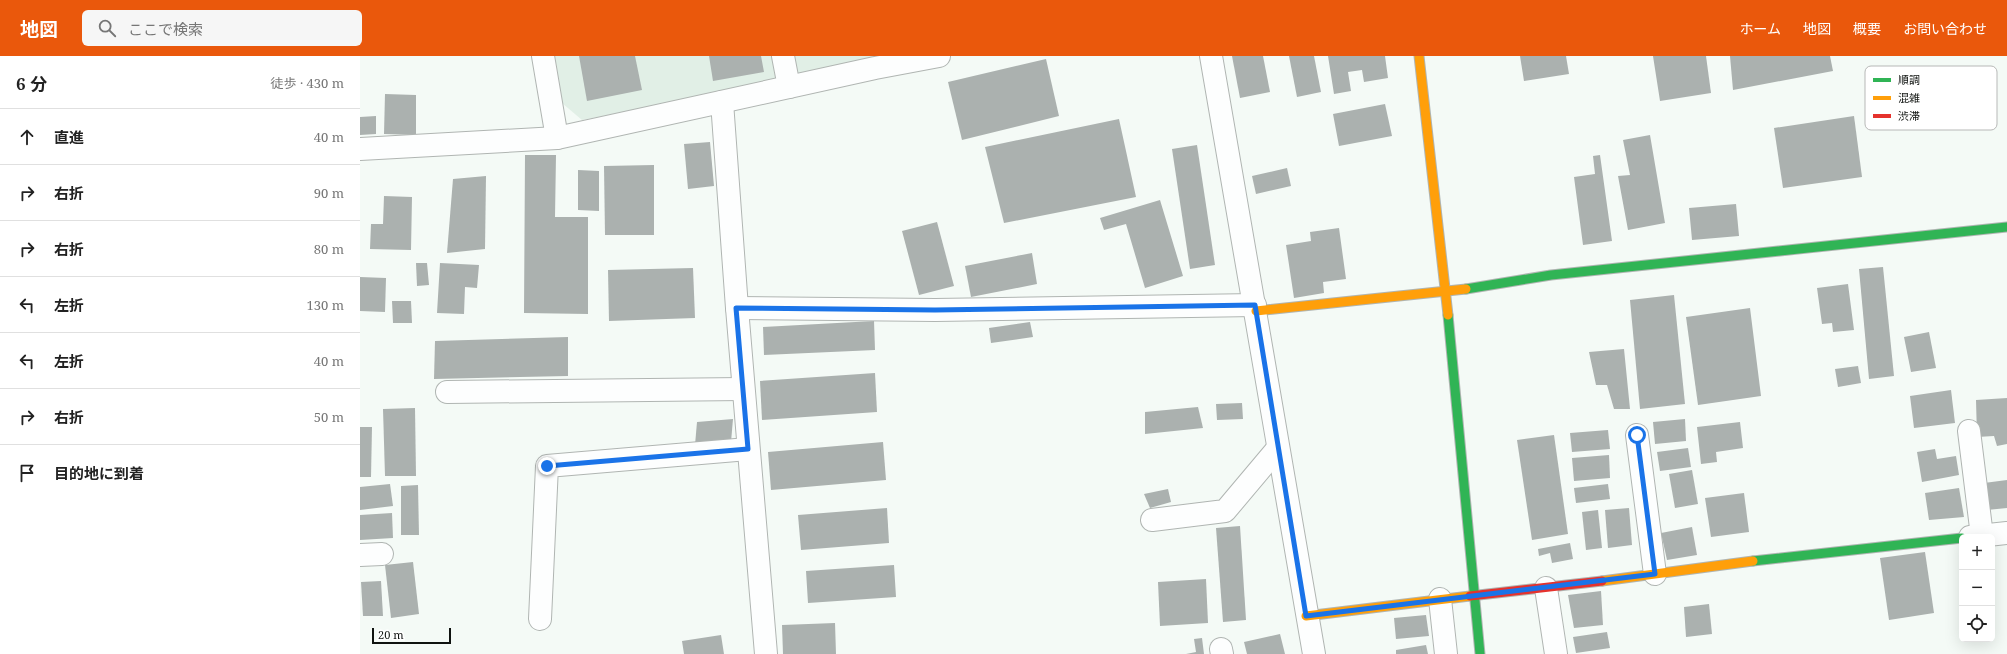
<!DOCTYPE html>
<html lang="ja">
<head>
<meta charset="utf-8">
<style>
  body { margin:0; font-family:"Noto Serif","Noto Sans JP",serif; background:#f6f6f6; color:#222 }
  .controls { position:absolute; right:12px; bottom:12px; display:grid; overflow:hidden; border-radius:6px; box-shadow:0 4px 16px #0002 }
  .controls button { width:36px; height:36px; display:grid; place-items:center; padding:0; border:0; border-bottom:1px solid #e0e0e0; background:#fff; color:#222; font:20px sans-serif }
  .scale { position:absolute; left:12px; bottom:10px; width:79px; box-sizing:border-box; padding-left:4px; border:2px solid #0f1310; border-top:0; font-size:11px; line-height:14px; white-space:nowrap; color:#0f1310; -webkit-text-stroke:3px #fff; paint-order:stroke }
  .stop { position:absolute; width:12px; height:12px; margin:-9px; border:3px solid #1a73e8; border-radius:50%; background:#fff }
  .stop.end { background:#1a73e8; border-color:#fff; box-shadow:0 1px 4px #0008 }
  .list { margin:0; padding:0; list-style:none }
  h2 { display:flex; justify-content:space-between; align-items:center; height:52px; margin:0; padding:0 16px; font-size:17px }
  h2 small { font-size:13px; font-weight:400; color:#767676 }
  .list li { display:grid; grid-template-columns:26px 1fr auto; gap:12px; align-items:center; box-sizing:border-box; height:56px; padding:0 16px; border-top:1px solid #e0e0e0 }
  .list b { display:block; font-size:15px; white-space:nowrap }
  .list em { font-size:13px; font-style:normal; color:#767676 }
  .icon { flex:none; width:22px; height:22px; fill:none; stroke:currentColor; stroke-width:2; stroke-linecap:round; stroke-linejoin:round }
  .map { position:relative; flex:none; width:1647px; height:598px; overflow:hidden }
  header { display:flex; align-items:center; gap:24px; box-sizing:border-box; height:56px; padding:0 20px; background:#ea580c; color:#fff }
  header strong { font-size:19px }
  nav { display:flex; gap:22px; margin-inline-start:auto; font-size:14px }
  .search { width:280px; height:36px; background:#f6f6f6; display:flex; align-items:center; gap:10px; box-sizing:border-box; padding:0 14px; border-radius:6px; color:#767676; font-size:15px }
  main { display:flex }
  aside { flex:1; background:#fff }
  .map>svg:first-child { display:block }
</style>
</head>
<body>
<header>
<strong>地図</strong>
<div class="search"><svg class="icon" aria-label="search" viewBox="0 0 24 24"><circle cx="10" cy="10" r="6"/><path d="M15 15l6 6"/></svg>ここで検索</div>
<nav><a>ホーム</a><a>地図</a><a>概要</a><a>お問い合わせ</a></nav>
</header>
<main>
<aside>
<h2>6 分<small>徒歩 · 430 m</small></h2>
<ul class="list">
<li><svg class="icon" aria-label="ahead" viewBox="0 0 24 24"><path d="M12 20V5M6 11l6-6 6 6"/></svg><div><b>直進</b></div><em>40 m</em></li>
<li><svg class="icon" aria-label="right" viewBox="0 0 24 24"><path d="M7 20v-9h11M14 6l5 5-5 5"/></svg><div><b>右折</b></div><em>90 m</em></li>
<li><svg class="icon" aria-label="right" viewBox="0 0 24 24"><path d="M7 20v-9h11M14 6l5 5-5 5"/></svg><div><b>右折</b></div><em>80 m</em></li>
<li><svg class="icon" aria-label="left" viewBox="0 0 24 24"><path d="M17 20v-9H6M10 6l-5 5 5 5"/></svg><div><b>左折</b></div><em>130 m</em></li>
<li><svg class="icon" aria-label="left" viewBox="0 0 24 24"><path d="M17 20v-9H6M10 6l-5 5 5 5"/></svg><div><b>左折</b></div><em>40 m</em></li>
<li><svg class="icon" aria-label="right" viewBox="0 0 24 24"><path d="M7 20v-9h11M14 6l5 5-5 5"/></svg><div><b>右折</b></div><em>50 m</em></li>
<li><svg class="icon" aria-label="arrive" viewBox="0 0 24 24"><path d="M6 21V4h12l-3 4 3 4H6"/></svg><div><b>目的地に到着</b></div></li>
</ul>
</aside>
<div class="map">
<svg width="1647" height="598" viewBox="0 0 1647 598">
  <rect width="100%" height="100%" fill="#f4faf6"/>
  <!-- built -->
  <path fill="#e1efe6" d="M195 0H546L222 64 202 47Z"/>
  <!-- building -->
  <g fill="#abb1af">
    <path d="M219 0H275L282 34 227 45Z"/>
    <path d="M349 0H401L404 16 353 25Z"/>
    <path d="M872 0H903L910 36 880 42Z"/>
    <path d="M929 0H954L961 36 937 41Z"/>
    <path d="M968 0H1025L1028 22 1004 26 1002 14 988 16 991 35 974 38Z"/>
    <path d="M1160 0H1206L1209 18 1164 25Z"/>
    <path d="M1293 0H1346L1351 37 1300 45Z"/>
    <path d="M1370 0H1470L1473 15 1373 34Z"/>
    <path d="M686 3 699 60 602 84 588 26Z"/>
    <path d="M25 38 56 39V79L24 78Z"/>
    <path d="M1025 48 1032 80 979 90 973 58Z"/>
    <path d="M16 60V78L0 79V61Z"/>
    <path d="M1494 60 1502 121 1423 132 1414 72Z"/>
    <path d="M759 63 776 141 644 167 625 91Z"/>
    <path d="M1290 79 1305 167 1268 174 1258 120 1270 119 1263 84Z"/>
    <path d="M350 86 354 130 328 133 324 88Z"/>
    <path d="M837 89 855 209 830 213 812 93Z"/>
    <path d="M165 99H196L195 161H228V258L164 257Z"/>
    <path d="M1240 99 1252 185 1223 189 1214 121 1235 118 1233 100Z"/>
    <path d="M294 109V179H245L244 110Z"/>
    <path d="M927 112 931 130 896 138 892 120Z"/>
    <path d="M218 114 239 115V155L218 154Z"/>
    <path d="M126 120 125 193 87 197 93 123Z"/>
    <path d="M24 140 52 141 51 194 10 193 11 168H23Z"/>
    <path d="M800 144 823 220 785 232 766 168 744 174 740 162Z"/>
    <path d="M1376 148 1379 180 1332 184 1329 152Z"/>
    <path d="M577 166 594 230 559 239 542 175Z"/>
    <path d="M979 172 986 223 963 226 964 237 934 242 926 189 951 185 950 176Z"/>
    <path d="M672 197 677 228 611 241 605 210Z"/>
    <path d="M56 207H67L69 229 57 230Z"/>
    <path d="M80 207 119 209 117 232 105 231 104 258 77 257Z"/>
    <path d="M1523 211 1534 320 1509 323 1499 213Z"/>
    <path d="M333 212 335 262 249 265 248 214Z"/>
    <path d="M0 221 26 222 25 256 0 255Z"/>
    <path d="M1488 228 1494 274 1473 276 1472 267 1462 268 1457 232Z"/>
    <path d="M1314 239 1325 348 1280 353 1270 244Z"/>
    <path d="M32 245H51L52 267H33Z"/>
    <path d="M1390 252 1401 340 1338 349 1326 261Z"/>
    <path d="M514 265 515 294 404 299 403 271Z"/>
    <path d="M670 266 673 281 631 287 629 272Z"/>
    <path d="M1569 276 1576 312 1551 316 1544 281Z"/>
    <path d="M208 281V320L74 323 75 285Z"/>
    <path d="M1264 293 1270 353H1254L1247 329H1236L1229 296Z"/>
    <path d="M1498 310 1501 327 1478 331 1475 313Z"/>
    <path d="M515 317 517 356 402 364 400 325Z"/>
    <path d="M1591 334 1595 367 1554 372 1550 340Z"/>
    <path d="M1647 342V388L1637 390 1634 380 1617 381 1616 344Z"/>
    <path d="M882 347 883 363 857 364 856 348Z"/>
    <path d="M838 351 843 372 785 378V356Z"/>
    <path d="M55 352 56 420H25L23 353Z"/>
    <path d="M373 363 371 386 335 389 337 366Z"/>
    <path d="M1325 363 1326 385 1295 388 1293 366Z"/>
    <path d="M1380 366 1383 392 1356 396 1357 406 1341 408 1337 371Z"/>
    <path d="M0 371H12L11 421H0Z"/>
    <path d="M1248 374 1250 393 1212 396 1210 377Z"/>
    <path d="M1194 379 1208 478 1172 484 1157 384Z"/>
    <path d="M523 386 526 424 411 434 408 396Z"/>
    <path d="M1328 392 1331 411 1300 415 1297 396Z"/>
    <path d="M1575 393 1577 403 1596 400 1599 419 1562 426 1557 396Z"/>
    <path d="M1249 399 1250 422 1214 425 1212 402Z"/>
    <path d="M1332 414 1338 448 1315 452 1309 418Z"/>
    <path d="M1647 424V452L1627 454 1624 427Z"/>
    <path d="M30 428 33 450 0 454V431Z"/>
    <path d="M1248 428 1250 443 1216 447 1214 432Z"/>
    <path d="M58 429 59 479H41V430Z"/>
    <path d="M1599 432 1604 461 1569 464 1565 437Z"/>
    <path d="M808 433 811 446 790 452 784 438Z"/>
    <path d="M1384 437 1389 476 1351 481 1345 442Z"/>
    <path d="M527 452 529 487 441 494 438 459Z"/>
    <path d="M1269 452 1272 489 1248 492 1245 454Z"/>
    <path d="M1238 454 1242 492 1226 494 1222 456Z"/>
    <path d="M32 457 33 482 0 484V459Z"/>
    <path d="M880 470 886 564 863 566 856 472Z"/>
    <path d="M1332 471 1337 499 1307 504 1301 477Z"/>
    <path d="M1210 487 1213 503 1192 507 1190 497 1179 500 1178 493Z"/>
    <path d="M1565 496 1574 557 1529 564 1520 502Z"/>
    <path d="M53 506 59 558 31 562 25 509Z"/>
    <path d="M534 509 536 541 448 547 446 515Z"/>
    <path d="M846 523 848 567 800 570 798 526Z"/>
    <path d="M21 525 23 560H3L1 526Z"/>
    <path d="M1241 535 1243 569 1214 572 1208 539Z"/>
    <path d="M1349 548 1352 578 1326 581 1324 551Z"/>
    <path d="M1066 559 1069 580 1036 583 1034 562Z"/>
    <path d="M475 567 476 598H423L422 569Z"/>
    <path d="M1247 576 1250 592 1216 597 1213 581Z"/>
    <path d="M920 578 925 598H887L884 586Z"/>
    <path d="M361 579 364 598H324L322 585Z"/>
    <path d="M842 582 844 598H826L836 596 834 583Z"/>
    <path d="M1066 589 1068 598H1036V594Z"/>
  </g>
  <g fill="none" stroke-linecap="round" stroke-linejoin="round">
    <defs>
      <g id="street">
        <path d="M183 0 197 82"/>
        <path d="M423 0 429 31"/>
        <path d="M851 0 954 598"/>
        <path d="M362 46 377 252 406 598"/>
        <path d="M0 93 197 82 515 12 579 0"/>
        <path d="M377 252 575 254 895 249"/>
        <path d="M87 336 383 333"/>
        <path d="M1609 375 1622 480"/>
        <path d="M1277 379 1295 518"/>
        <path d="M792 464 865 455 918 392"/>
        <path d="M1610 481 1647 477"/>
        <path d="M0 499 22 498"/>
        <path d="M1186 532 1196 598"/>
        <path d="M1080 543 1086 598"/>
        <path d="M180 563 187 410 388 393"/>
        <path d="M861 593 862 598"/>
      </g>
      <g id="fast">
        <path d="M1106 233 1191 219 1647 171"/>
        <path d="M1088 259 1120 598"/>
        <path d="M1393 505 1602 482"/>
      </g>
      <g id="slow">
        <path d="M1059 0 1088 259"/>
        <path d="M896 255 1106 233"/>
        <path d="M1242 525 1393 505"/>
        <path d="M946 560 1110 540"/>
      </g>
      <path id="jam" d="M1110 540 1242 525"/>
    </defs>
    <!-- street casing -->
    <use href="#street" stroke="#b0b5b2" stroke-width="24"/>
    <!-- fast casing -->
    <use href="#fast" stroke="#b0b5b2" stroke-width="11"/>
    <!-- slow casing -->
    <use href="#slow" stroke="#b0b5b2" stroke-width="11"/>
    <!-- jam casing -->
    <use href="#jam" stroke="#b0b5b2" stroke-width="11"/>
    <!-- street -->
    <use href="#street" stroke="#fdfefe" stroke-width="22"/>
    <!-- fast -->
    <use href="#fast" stroke="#30b455" stroke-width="9"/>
    <!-- slow -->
    <use href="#slow" stroke="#ff9f0a" stroke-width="9"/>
    <!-- jam -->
    <use href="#jam" stroke="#e5322d" stroke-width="9"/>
  </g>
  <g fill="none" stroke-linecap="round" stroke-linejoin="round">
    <!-- route -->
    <path stroke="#1a73e8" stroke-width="5" d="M187 410 388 393 376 252 575 254 895 249 946 560 1295 518 1277 379"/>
  </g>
  <!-- legend -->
  <rect x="1505" y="10" width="132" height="64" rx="6" fill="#fff" stroke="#b7b8b7" stroke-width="1"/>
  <rect x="1513" y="22" width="18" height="4" fill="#30b455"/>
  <rect x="1513" y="40" width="18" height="4" fill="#ff9f0a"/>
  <rect x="1513" y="58" width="18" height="4" fill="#e5322d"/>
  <g font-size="11" fill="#0f1310">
    <text x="1538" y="28">順調</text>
    <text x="1538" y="46">混雑</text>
    <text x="1538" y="64">渋滞</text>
  </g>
</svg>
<div class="controls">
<button>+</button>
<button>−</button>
<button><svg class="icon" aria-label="locate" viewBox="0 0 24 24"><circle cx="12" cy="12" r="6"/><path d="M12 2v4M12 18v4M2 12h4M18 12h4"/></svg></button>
</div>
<div class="scale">20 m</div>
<div class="stop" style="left:1277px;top:379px"></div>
<div class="stop end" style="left:187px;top:410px"></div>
</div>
</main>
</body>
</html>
